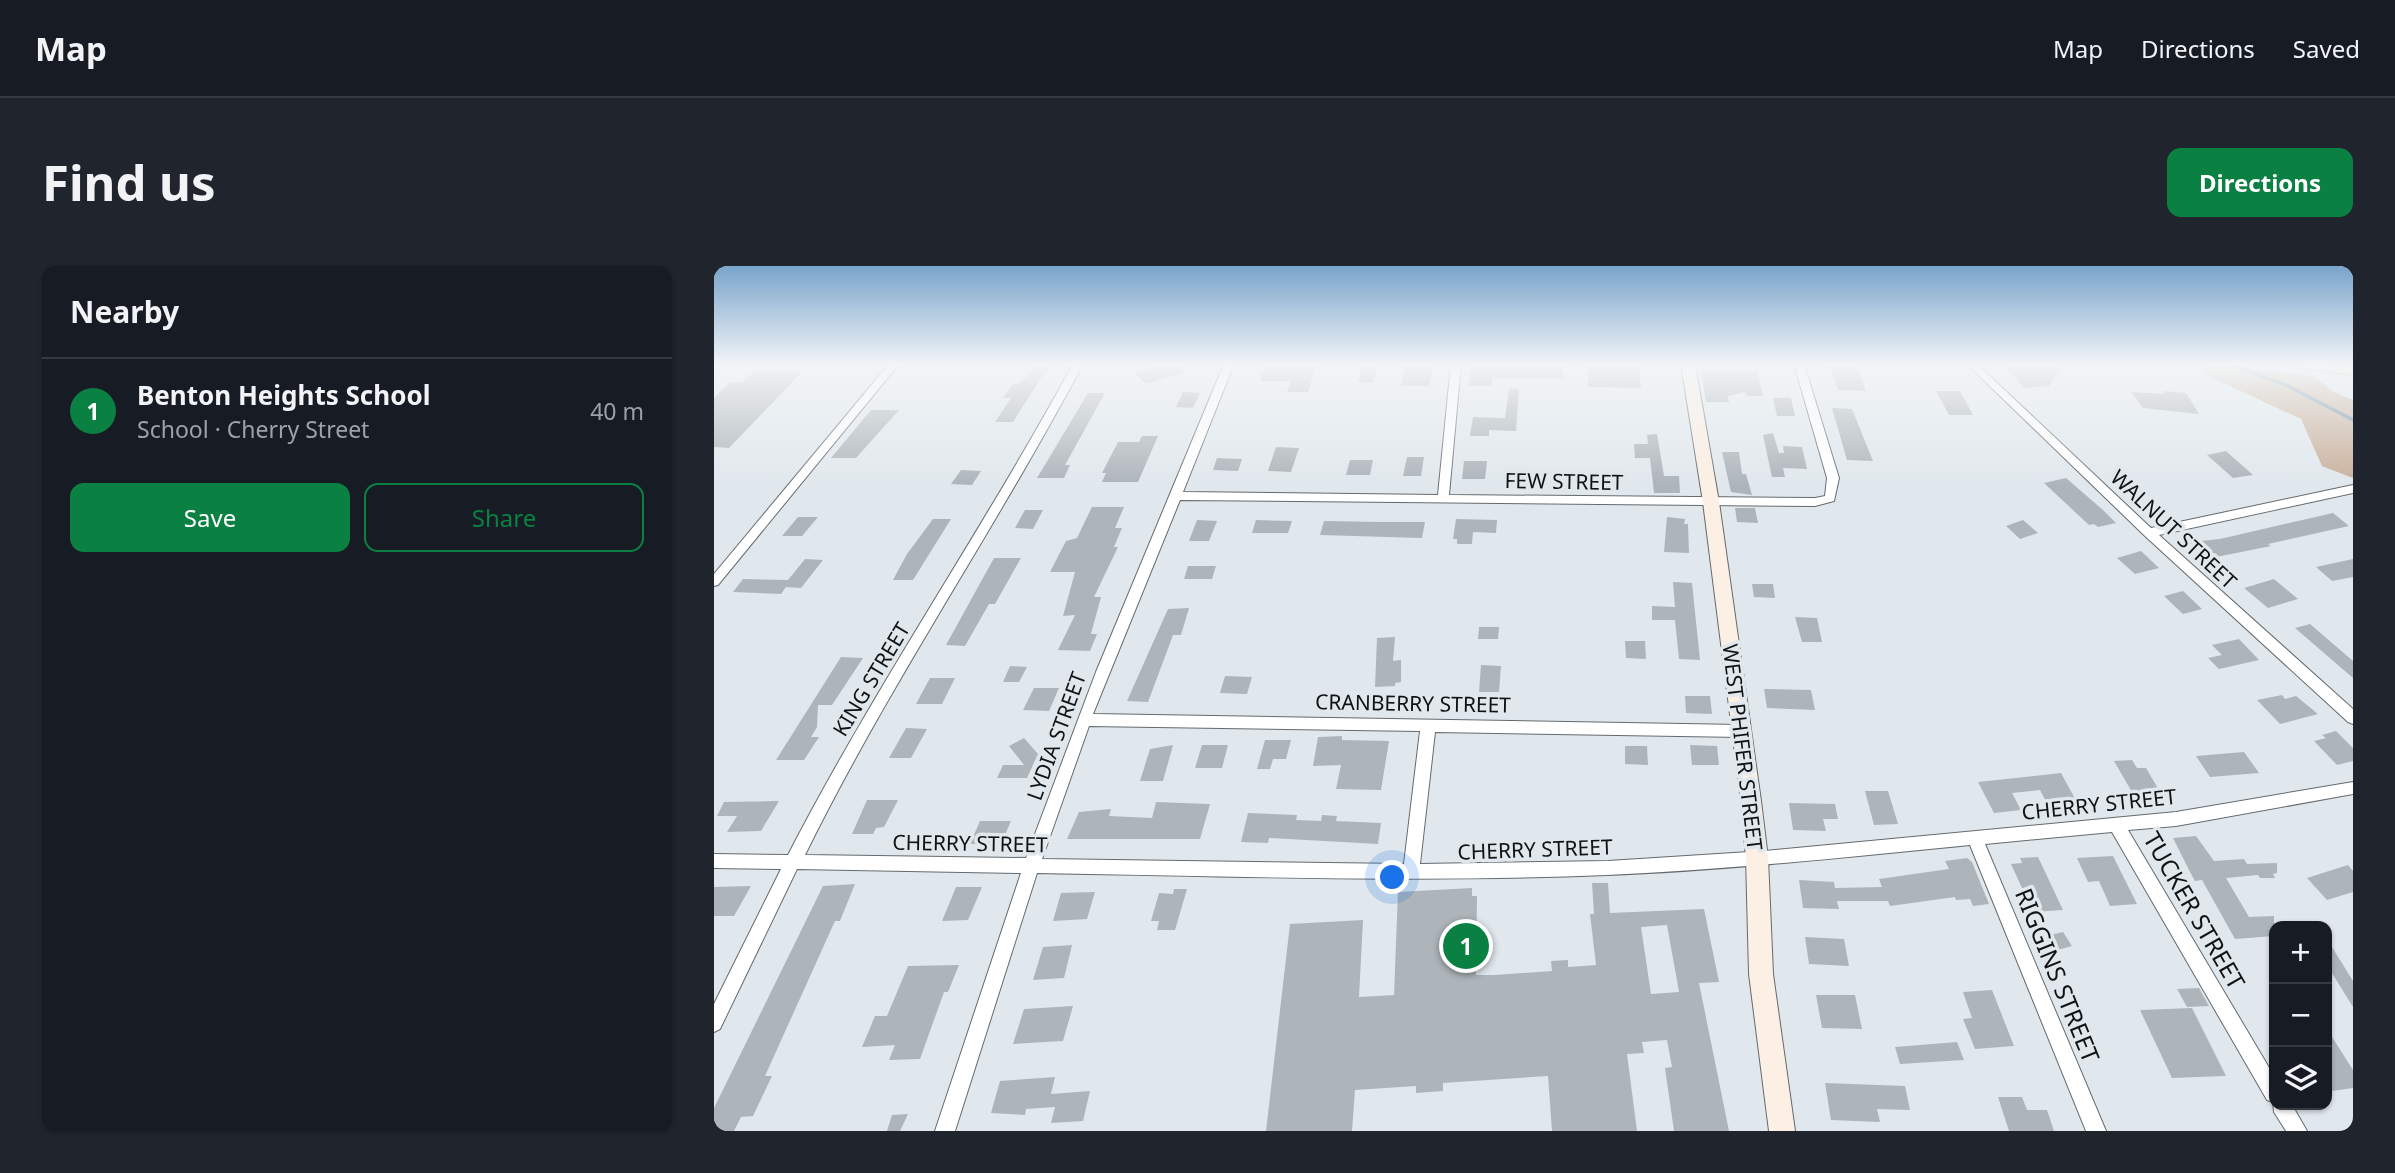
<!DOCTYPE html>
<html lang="en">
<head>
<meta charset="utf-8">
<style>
  body { margin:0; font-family:"Noto Sans",sans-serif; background:#20242c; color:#f1f3f6 }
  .controls { position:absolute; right:21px; bottom:21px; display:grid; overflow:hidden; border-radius:14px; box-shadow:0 2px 5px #0004 }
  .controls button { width:63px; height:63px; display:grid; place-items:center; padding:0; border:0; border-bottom:2px solid #363941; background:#171b24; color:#f1f3f6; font:35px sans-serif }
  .you { position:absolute; left:679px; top:612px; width:24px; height:24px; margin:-18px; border:5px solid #fff; border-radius:50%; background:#1a73e8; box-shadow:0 0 0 10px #1a73e833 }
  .badge { display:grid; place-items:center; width:46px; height:46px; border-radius:50%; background:#0b8043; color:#fff; font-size:23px; font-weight:700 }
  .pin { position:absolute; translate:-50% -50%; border:4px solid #fff; box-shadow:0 2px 7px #0006 }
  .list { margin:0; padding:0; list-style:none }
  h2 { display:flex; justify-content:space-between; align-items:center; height:91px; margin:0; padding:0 28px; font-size:30px }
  h2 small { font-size:23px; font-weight:400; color:#9ea1a6 }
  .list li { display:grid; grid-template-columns:46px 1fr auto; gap:21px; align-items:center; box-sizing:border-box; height:105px; padding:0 28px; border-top:2px solid #363941 }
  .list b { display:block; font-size:26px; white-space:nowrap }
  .list p { margin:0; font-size:23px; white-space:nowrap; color:#9ea1a6 }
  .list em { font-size:23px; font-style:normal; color:#9ea1a6 }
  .actions { display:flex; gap:14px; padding:21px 28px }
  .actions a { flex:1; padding:16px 0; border:2px solid #0b8043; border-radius:14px; text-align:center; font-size:24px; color:#0b8043 }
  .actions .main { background:#0b8043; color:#fff }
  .icon { flex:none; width:38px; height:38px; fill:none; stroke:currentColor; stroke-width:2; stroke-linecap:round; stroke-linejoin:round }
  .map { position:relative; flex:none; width:1639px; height:865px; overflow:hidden; border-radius:14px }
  header { display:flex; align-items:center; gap:42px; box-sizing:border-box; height:98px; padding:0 35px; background:#171b24; border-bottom:2px solid #363941 }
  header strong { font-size:33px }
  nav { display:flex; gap:38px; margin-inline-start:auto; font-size:24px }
  .intro { display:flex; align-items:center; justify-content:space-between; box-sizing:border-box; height:168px; padding:0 42px }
  h1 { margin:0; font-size:49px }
  .button { padding:18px 32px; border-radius:14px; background:#0b8043; color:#fff; font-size:24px; font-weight:700 }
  main { display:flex; gap:42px; padding:0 42px }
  aside { flex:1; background:#171b24; border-radius:14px; box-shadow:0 2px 5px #0004 }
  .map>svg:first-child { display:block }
</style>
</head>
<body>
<header>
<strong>Map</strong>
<nav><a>Map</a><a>Directions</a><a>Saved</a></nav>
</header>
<div class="intro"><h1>Find us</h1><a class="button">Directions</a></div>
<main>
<aside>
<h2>Nearby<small></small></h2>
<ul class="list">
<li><span class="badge">1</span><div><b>Benton Heights School</b><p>School · Cherry Street</p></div><em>40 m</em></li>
</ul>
<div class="actions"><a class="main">Save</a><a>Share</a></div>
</aside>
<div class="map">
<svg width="1639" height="865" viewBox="0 0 1639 865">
  <rect width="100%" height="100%" fill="#e1e8ed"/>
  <!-- forest -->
  <path fill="#c8b09b" d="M1492 98 1599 110 1618 125 1639 134V212L1608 200 1587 153 1488 107Z"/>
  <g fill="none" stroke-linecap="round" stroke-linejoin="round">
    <!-- stream -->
    <path stroke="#738d9f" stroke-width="3.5" d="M1514 98 1572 119 1639 154"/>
  </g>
  <!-- building -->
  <g fill="#aeb5ba" fill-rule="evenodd">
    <path d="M320 98H336L299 156H281L297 132H289L299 118H304L311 112Z"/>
    <path d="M447 98H461L471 106 432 118 421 108Z"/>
    <path d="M603 98 594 126H573L577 115H546L552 99Z"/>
    <path d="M649 98H664L659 117 644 116Z"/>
    <path d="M691 98H719L715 120H687Z"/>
    <path d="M757 98H849V113L778 112V120H755Z"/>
    <path d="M1290 98H1340L1346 104 1335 120 1310 122Z"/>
    <path d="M874 100H925L927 122 874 121Z"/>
    <path d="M1115 100 1143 101 1152 125 1124 124Z"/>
    <path d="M41 105 88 106 15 182 0 181V132L16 116H29Z"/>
    <path d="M987 105H1043L1049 130H1033L1031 126 1014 130 1015 136H992Z"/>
    <path d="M795 122 805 124 802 165 775 164V170H756L759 151 791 152Z"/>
    <path d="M1222 125H1246L1259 149H1235Z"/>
    <path d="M1449 125 1472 127 1485 148 1429 142 1417 126 1451 128Z"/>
    <path d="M469 126 486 127 479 142 462 141Z"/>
    <path d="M374 127H391L351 199H356L350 212H323Z"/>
    <path d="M1059 132H1077L1081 150H1063Z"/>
    <path d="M1118 142 1138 143 1159 195 1133 194Z"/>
    <path d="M157 144H185L142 192H117Z"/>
    <path d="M1059 167 1065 187H1070L1069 180 1088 181 1093 203 1069 202 1071 211H1058L1049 169Z"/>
    <path d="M943 168 950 210H965L966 227H940L936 192H921L920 178H934L933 169Z"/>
    <path d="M428 170H444L424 216H388L392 207H388L404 176H425Z"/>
    <path d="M562 181 585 182 577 206 554 205Z"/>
    <path d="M1512 185 1539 209 1519 212 1493 189Z"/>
    <path d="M1008 186H1025L1028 208H1032L1038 229 1017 226Z"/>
    <path d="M693 191H710L707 210H689Z"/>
    <path d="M503 192 528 193 524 205 499 204Z"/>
    <path d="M636 194H659L656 209H632Z"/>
    <path d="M750 195H773L771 213H748Z"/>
    <path d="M247 204 267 205 258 219 237 218Z"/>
    <path d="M1352 212 1389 244 1402 257 1384 261 1380 258 1375 259 1330 217Z"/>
    <path d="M378 241H410L401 262H408L400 281H404L380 331H387L377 368H383L376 385 344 384 361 349 349 350 361 306H336L352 275 363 272Z"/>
    <path d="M1021 242H1041L1044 257 1023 256Z"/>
    <path d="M311 244H329L319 263 301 262Z"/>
    <path d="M1619 247 1635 260 1554 278 1557 280 1492 293 1476 276 1506 273Z"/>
    <path d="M84 251H104L88 270H68Z"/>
    <path d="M953 251 971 253 970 258H974L975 287 950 286Z"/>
    <path d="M219 253H237L199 314H179L193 288Z"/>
    <path d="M742 253 783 254 782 267 759 266 758 278H743V273H739Z"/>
    <path d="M483 254 503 255 495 275H475Z"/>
    <path d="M542 254 578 255 574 267H538Z"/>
    <path d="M1309 254 1324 267 1306 273 1292 260Z"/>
    <path d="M610 255 668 256H711L708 272 606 269Z"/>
    <path d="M1427 285 1445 302 1421 308 1403 292Z"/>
    <path d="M280 292H307L281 338H275L251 380 232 379Z"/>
    <path d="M91 293 109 294 87 322 72 321 67 328 19 326 29 313 74 314Z"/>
    <path d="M1639 293V311L1618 315 1602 301Z"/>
    <path d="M474 300H502L498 313H470Z"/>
    <path d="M1560 313 1584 333 1554 342 1530 322Z"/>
    <path d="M959 316 978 317 986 394 965 393 961 354H938V340L961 341Z"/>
    <path d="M1038 318H1059L1061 332 1040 331Z"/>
    <path d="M1469 325 1488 343 1469 348 1450 330Z"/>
    <path d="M475 342 467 369H459L434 436 413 435 454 343Z"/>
    <path d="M1081 351 1103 352 1108 376H1088Z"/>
    <path d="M1596 358 1639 395V412L1581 362Z"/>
    <path d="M765 361H785L784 373H764Z"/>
    <path d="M681 371 679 395 687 394V416L681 417V420L661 421 663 372Z"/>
    <path d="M1525 373 1545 394 1505 403 1494 392 1508 389 1498 379Z"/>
    <path d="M911 375H931L932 393 912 392Z"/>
    <path d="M127 391 149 392 118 439H104L103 461 97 471H105L90 494H62Z"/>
    <path d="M767 399 787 400 785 426H765Z"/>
    <path d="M296 400 313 401 305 416H289Z"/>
    <path d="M511 410 538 411 533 428 506 427Z"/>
    <path d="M216 412H241L228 438H202Z"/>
    <path d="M320 422H345L335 445 309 444Z"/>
    <path d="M1050 423 1097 424 1101 444 1053 442Z"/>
    <path d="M1568 429 1571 433 1582 430 1604 448 1566 458 1543 434Z"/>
    <path d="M971 430H996L998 448 972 447Z"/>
    <path d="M192 462 213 463 197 492H175Z"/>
    <path d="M1622 465 1639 482V495L1623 499 1600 475 1612 472 1608 469Z"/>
    <path d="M628 470V474L675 475 667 524 622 523 627 499 599 500 604 471Z"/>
    <path d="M310 472 324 488 313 512H283L289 499H310L295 480Z"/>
    <path d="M551 474H577L572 493H559L556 503H543Z"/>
    <path d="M459 479 449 515H426L436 483Z"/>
    <path d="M488 479H514L508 502H481Z"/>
    <path d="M976 479 1003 480 1005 499H978Z"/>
    <path d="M911 480H933L934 499 911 498Z"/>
    <path d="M1530 486 1545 507 1496 511 1482 490Z"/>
    <path d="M1418 494 1423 502H1432L1449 531 1422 533 1400 495Z"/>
    <path d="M1347 507 1365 540 1336 543 1326 524 1298 527 1307 544 1280 547 1264 516Z"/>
    <path d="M1151 525H1174L1184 558 1160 559Z"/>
    <path d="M153 534H184L170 561 162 562 159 568H138Z"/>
    <path d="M65 535 47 565 13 566 23 550H3L10 536Z"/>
    <path d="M442 536 496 538 486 573H353L365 546 397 543 395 550 438 552Z"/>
    <path d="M1075 537 1121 538 1124 553H1109L1112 565 1079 564Z"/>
    <path d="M534 547 583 549 582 554 607 555 608 549 623 550 622 555 667 557 664 578 555 572 554 577 527 576Z"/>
    <path d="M266 555H297L287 578H256Z"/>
    <path d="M1482 570 1500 595 1530 593 1533 598 1563 597V607L1559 608 1561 612H1546L1544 609 1512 612 1535 651 1560 650V670L1521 673 1488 614 1481 615 1476 606 1459 572Z"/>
    <path d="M1399 590 1423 638 1396 640 1385 615 1374 616 1363 592Z"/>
    <path d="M1324 591 1349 644 1319 646 1297 598 1308 597 1306 592Z"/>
    <path d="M1253 592 1258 596 1275 638 1259 640 1256 633 1242 634 1241 631 1176 640 1174 635H1123L1125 643 1089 642 1085 614 1120 616 1121 622 1168 621 1165 613 1235 603 1231 595Z"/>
    <path d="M1634 599 1639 605V626L1613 634 1593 612Z"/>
    <path d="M878 617H894L896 647 990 643 1005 716 985 717 1015 865H960L951 802 958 801 953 774 928 776 930 787 913 788 923 865H838L834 810 729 817V825L702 827V820L641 824 638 865H552L576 658 649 654 645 731 680 729 684 626 758 622V630H763L762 709H781L838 705 837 695 854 694V701L882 699 876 648H880ZM953 659 965 726 937 728 927 661Z"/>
    <path d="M141 618 126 655H121L51 810H58L39 850 27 851 20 865H0V842L109 620Z"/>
    <path d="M37 620 20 650H0V621Z"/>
    <path d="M242 621H268L254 654 228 655Z"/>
    <path d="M460 623H473L461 664H443L445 655H437L445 627 459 628Z"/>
    <path d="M381 626 373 653 339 655 347 627Z"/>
    <path d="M1349 666 1358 680 1332 687 1323 672Z"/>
    <path d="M1091 671 1130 673 1135 700 1095 698Z"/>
    <path d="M1613 673 1639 715V741L1613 699Z"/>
    <path d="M358 679 350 712 319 714 329 681Z"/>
    <path d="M245 699 234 726H230L206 793 175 794 181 779 148 781 161 750H173L194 700Z"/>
    <path d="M1485 722 1495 740 1473 741 1463 723Z"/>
    <path d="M1278 724 1300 780 1261 783 1249 753 1258 752 1249 726Z"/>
    <path d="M1102 729H1141L1148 763 1108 762Z"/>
    <path d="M359 740 349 775 299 778 310 743Z"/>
    <path d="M1478 742 1512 810 1458 812 1426 744Z"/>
    <path d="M1613 763 1639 804V822L1618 825 1613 816Z"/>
    <path d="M1243 776 1250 794 1186 798 1181 781Z"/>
    <path d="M341 811 337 828 376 825 369 855 337 857 341 841 312 843 311 849 277 847 286 815Z"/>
    <path d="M1111 817 1191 820 1196 844 1163 843 1166 856 1117 854Z"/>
    <path d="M1284 831H1308L1313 844H1333L1340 865H1295Z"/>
    <path d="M194 848 186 865H173L178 849Z"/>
  </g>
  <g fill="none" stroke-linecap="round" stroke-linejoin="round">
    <defs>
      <g id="street">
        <path d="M175 98H185L4 319 0 320V308Z"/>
        <path d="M359 98H369C281 264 174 420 91 589L312 592 382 406 510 98H520L469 226 724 229 737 98H747L735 229 1101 232 1111 230 1113 212 1080 98H1090L1125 212 1120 235 1101 240 466 234 379 448 1027 459 1032 461 1034 465 1032 469 1027 471 721 466 706 598 894 595 1051 585 1462 546 1639 516V528L1462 560 1414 564 1560 810V839H1578L1593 865H1572L1560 846 1559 836 1553 834 1398 566 1271 578 1392 865H1372L1256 579C1135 591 1014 604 893 609 703 617 513 610 323 607L241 865H221L307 607 83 603 6 763 0 766V738L67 603 0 602V588L74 589C161 420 269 264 359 98ZM375 460 706 465 690 598 328 593Z"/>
        <path d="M1253 98H1263L1437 262 1639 219V227L1445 269 1639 443V458L1634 456 1431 270Z"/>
      </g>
      <path id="secondary" d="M967 98H981L1005 236 1047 535 1054 592 1059 708 1081 865H1055L1035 708 1032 592 1027 535 989 236Z"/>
      <path id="primary" d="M1582 98 1639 101V109L1589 102Z"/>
    </defs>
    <!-- street casing -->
    <use href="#street" stroke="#646a6e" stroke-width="2"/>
    <!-- secondary casing -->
    <use href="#secondary" stroke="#646a6e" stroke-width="2"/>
    <!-- primary casing -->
    <use href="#primary" stroke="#a58971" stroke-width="2"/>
    <!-- street -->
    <use href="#street" fill="#fff" fill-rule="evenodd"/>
    <!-- secondary -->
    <use href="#secondary" fill="#fcefe3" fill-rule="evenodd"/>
    <!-- primary -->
    <use href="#primary" fill="#f9dfc8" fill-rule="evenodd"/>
  </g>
  <!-- sky -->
  <linearGradient id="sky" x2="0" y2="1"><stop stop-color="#79a4cb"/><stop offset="0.45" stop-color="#f2f5f7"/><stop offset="1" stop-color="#f2f5f7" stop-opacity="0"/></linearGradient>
  <rect width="1639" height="219" fill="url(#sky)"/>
  <g text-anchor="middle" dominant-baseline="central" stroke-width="7" stroke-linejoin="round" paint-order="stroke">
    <!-- street labels -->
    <g font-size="21" fill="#101214" stroke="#e1e8ed">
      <text transform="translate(850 215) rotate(1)">FEW STREET</text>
      <text transform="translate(1460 263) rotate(43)">WALNUT STREET</text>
      <text transform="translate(157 413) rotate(-59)">KING STREET</text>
      <text transform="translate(699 437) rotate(1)">CRANBERRY STREET</text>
      <text transform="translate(342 470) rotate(-70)">LYDIA STREET</text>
      <text transform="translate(1029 481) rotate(83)">WEST PHIFER STREET</text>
      <text transform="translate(1385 538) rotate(-6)">CHERRY STREET</text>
      <text transform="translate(256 577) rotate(1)">CHERRY STREET</text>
      <text transform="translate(821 583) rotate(-2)">CHERRY STREET</text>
    </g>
    <!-- near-street labels -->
    <g font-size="24" fill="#101214" stroke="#e1e8ed">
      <text transform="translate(1481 644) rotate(60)">TUCKER STREET</text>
      <text transform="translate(1344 709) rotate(68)">RIGGINS STREET</text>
    </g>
  </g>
</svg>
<div class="controls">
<button>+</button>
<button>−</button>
<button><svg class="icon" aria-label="layers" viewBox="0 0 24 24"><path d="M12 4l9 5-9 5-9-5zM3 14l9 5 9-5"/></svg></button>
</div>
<div class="you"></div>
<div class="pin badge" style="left:752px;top:680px">1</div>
</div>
</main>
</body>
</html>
